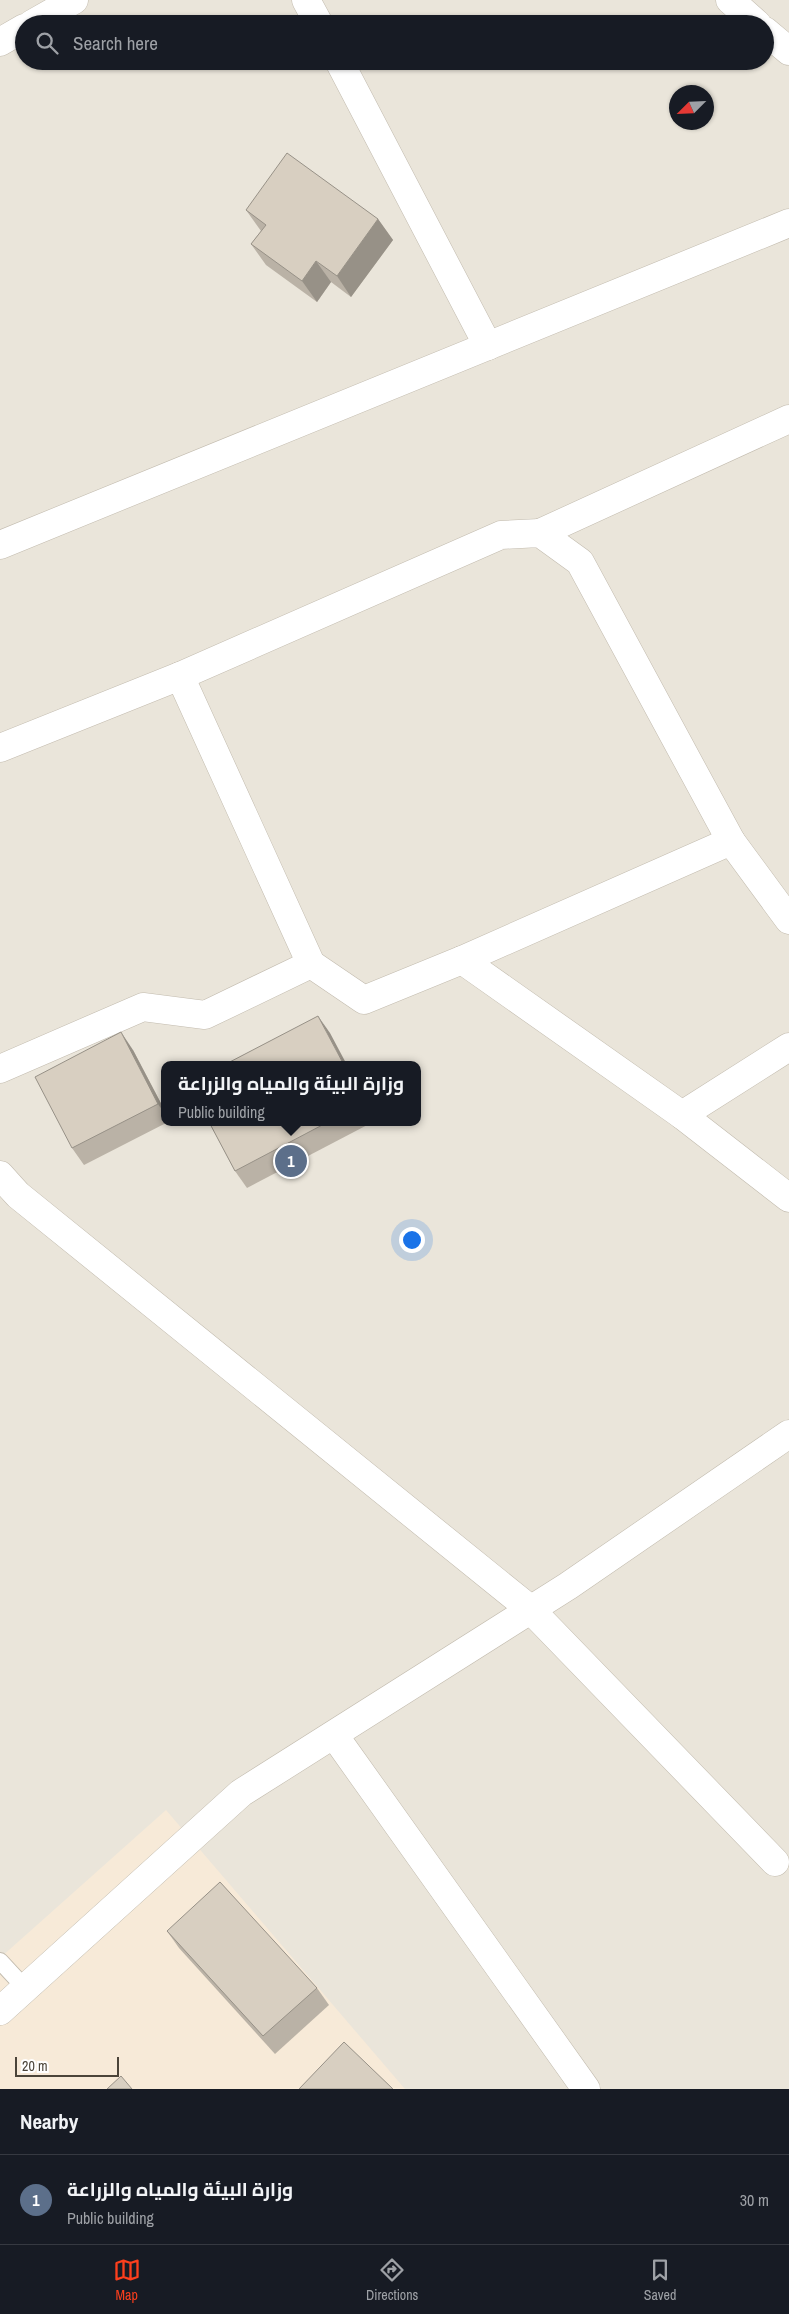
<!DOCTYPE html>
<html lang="en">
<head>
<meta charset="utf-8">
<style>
  body { margin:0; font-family:"Archivo Narrow",Cairo,sans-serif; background:#20242c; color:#f1f3f6 }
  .compass { position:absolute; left:669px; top:85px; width:45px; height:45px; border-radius:50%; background:#171b24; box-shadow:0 1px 4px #0004; rotate:246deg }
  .scale { position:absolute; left:15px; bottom:12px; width:104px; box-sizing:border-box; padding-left:5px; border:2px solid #4b4439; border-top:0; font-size:14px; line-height:18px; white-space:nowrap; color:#4b4439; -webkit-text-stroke:4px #fff; paint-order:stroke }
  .you { position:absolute; left:411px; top:1239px; width:18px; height:18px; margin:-12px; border:4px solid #fff; border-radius:50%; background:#1a73e8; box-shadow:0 0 0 8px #1a73e833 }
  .badge { display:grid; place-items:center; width:32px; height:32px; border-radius:50%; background:#fc3f1d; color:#fff; font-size:16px; font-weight:700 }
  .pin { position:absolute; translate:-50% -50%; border:2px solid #fff; box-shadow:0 1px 5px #0006 }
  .popup { position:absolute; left:161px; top:1061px; width:260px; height:65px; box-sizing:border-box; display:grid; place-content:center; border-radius:10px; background:#171b24; filter:drop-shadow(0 1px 4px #0005); font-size:16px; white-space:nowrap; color:#9ea1a6 }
  .popup b { font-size:19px; color:#f1f3f6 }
  .popup::after { content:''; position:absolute; left:50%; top:100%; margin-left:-10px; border:10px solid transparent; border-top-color:#171b24 }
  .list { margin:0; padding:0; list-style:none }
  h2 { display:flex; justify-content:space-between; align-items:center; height:65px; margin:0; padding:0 20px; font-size:21px }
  h2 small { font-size:16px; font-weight:400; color:#9ea1a6 }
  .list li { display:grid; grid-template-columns:32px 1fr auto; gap:15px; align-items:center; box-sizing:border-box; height:90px; padding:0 20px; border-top:1px solid #363941 }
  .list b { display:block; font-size:19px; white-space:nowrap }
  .list p { margin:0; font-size:16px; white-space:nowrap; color:#9ea1a6 }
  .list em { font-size:16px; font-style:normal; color:#9ea1a6 }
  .icon { flex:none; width:28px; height:28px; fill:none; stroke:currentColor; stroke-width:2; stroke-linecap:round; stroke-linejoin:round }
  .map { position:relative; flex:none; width:789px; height:2089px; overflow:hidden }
  .search { position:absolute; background:#171b24; box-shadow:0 1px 4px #0004; left:15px; right:15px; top:15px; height:55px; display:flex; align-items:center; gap:12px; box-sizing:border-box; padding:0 18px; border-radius:28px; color:#9ea1a6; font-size:19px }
  .sheet { height:155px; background:#171b24 }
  nav { display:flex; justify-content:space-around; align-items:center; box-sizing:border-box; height:70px; border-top:1px solid #363941; background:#171b24; font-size:14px; color:#9ea1a6 }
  nav a { display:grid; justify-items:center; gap:2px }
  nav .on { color:#fc3f1d }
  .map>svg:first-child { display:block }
</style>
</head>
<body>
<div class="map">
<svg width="789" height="2089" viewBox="0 0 789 2089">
  <rect width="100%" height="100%" fill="#f6f3ec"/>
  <!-- residential -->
  <path fill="#eae5da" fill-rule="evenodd" d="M0 0H789V2089H0ZM24 24H765V61H24ZM676 92H706V122H676ZM165 1065H417V1122H165Z"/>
  <!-- commercial -->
  <path fill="#f7ead8" d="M166 1810 405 2089H0V1958Z"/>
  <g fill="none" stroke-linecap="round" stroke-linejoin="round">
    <defs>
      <path id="lane" d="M0 1961 25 1988"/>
      <g id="street">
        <path d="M306 0 319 24"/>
        <path d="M730 0 757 24"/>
        <path d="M32 24 74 0"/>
        <path d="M765 31 789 51"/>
        <path d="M0 42 24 28"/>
        <path d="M339 61 488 346"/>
        <path d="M540 533 789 419"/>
        <path d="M0 545 789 223"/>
        <path d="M180 676 501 535 540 533 580 562 731 841"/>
        <path d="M0 748 180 676 311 964 205 1015 143 1007 0 1069"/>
        <path d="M462 960 682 1115 789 1047"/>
        <path d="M311 964 364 1000 462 960 731 841 789 920"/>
        <path d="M682 1115 789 1198"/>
        <path d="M0 1175 18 1195 530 1609 775 1862"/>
        <path d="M334 1735 586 2089"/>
        <path d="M0 2011 241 1793 568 1586 789 1434"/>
      </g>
    </defs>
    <!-- lane casing -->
    <use href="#lane" stroke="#c2bbae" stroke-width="18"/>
    <!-- street casing -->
    <use href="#street" stroke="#c2bbae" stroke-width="29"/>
    <!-- lane -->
    <use href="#lane" stroke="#fff" stroke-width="16"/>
    <!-- street -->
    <use href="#street" stroke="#fff" stroke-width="28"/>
  </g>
  <!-- wall -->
  <g fill="#bab2a6">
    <path d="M246 210 378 219 393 240 351 297 331 282 317 302 266 265 251 244 261 231Z"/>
    <path d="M133 1050 165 1111V1122H168L84 1165 72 1148Z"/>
    <path d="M209 1122H373L247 1188 235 1171Z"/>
    <path d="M167 1931 317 1988 329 2005 275 2054 179 1948Z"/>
  </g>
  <!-- shaded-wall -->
  <g fill="#979187">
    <path d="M378 219 393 240 351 297 337 276Z"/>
    <path d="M316 261 331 282 317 302 302 281Z"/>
    <path d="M318 1016 330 1033 347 1065H344Z"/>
    <path d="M121 1032 133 1050 165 1111V1114L158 1104Z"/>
  </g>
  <!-- building -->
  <g fill="#d8cfc1" stroke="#979187">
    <path d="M287 153 378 219 337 276 316 261 302 281 251 244 266 225 246 210Z"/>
    <path d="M318 1016 344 1065H224Z"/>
    <path d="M121 1032 158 1104 72 1148 35 1077Z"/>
    <path d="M209 1122H328L235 1171Z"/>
    <path d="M220 1882 317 1988 263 2036 167 1931Z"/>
    <path d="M344 2042 393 2089H299Z"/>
    <path d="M121 2076 132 2089H107Z"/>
  </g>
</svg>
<svg class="compass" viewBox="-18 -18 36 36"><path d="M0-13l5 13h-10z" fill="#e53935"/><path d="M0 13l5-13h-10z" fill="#9ea1a6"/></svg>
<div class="scale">20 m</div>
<div class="you"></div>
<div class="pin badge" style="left:291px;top:1161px;background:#5c6f8a">1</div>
<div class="popup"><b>وزارة البيئة والمياه والزراعة</b>Public building</div>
<div class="search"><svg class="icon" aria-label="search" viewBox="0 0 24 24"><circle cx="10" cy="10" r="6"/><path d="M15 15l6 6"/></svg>Search here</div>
</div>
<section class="sheet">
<h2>Nearby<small></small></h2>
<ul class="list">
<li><span class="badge" style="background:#5c6f8a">1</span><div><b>وزارة البيئة والمياه والزراعة</b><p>Public building</p></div><em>30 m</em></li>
</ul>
</section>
<nav>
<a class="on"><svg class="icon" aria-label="map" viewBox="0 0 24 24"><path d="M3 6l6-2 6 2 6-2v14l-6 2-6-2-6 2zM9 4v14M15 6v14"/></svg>Map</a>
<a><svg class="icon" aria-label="directions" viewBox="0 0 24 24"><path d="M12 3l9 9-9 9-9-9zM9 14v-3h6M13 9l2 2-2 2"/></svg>Directions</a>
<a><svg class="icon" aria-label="saved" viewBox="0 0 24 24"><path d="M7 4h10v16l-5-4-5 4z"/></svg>Saved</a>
</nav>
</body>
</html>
